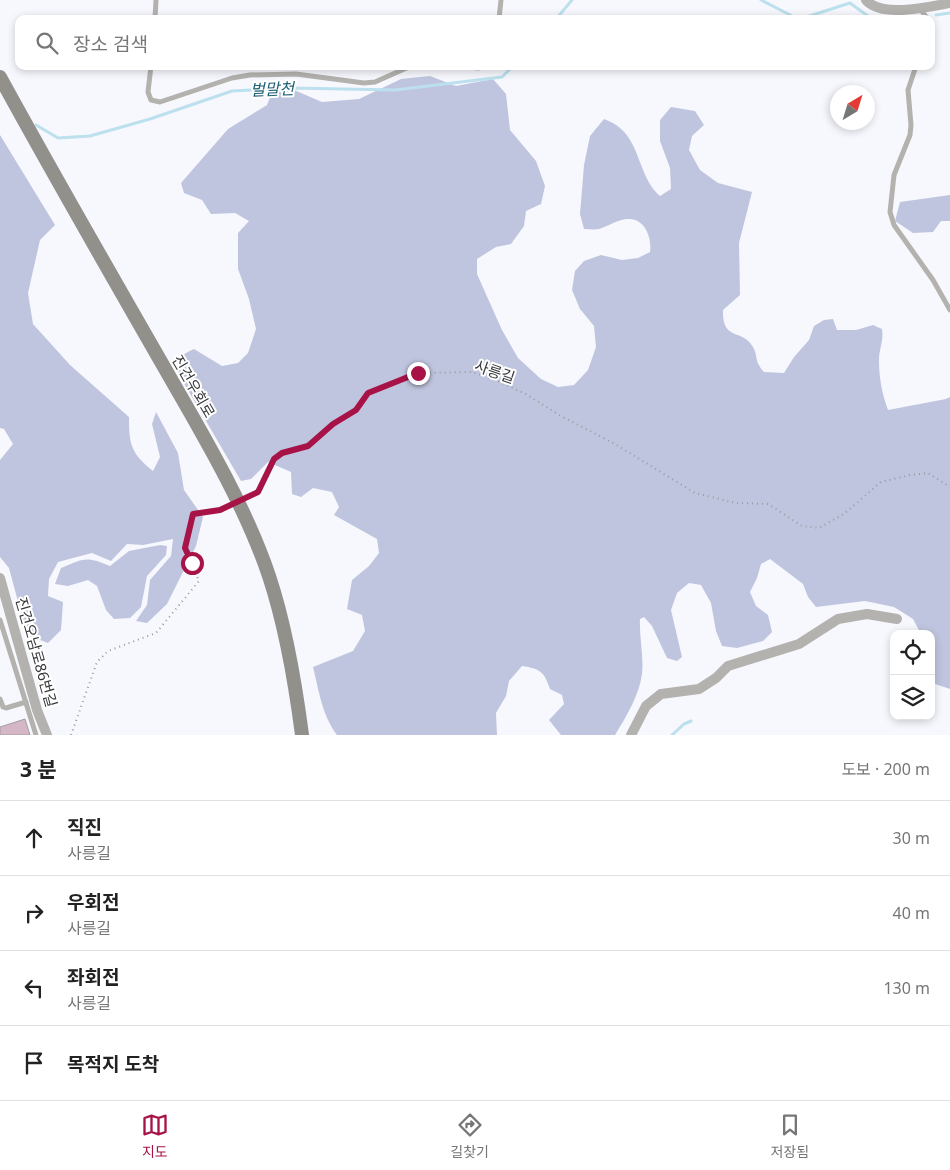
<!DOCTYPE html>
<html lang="ko">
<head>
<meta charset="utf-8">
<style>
  body { margin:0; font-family:"Noto Sans","Noto Sans KR",sans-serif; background:#f2f2f2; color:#222 }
  .controls { position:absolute; right:15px; bottom:15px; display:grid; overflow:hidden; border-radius:10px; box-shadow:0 2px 8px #0003 }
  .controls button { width:45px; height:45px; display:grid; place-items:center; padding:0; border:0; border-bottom:1px solid #e0e0e0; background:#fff; color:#222; font:25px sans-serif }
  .compass { position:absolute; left:830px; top:85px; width:45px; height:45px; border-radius:50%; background:#fff; box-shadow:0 2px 8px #0003; rotate:38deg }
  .stop { position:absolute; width:15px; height:15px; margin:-11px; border:4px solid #a81347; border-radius:50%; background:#fff }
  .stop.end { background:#a81347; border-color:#fff; box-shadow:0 1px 5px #0008 }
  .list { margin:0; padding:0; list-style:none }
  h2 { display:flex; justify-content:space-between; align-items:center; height:65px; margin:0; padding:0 20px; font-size:21px }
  h2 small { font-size:16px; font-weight:400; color:#767676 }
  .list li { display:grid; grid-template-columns:32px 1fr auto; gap:15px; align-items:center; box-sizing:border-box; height:75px; padding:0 20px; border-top:1px solid #e0e0e0 }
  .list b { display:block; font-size:19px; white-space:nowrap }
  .list p { margin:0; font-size:16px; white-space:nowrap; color:#767676 }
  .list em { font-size:16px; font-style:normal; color:#767676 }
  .icon { flex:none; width:28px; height:28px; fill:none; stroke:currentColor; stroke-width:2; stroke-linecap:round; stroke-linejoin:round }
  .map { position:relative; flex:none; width:950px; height:735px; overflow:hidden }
  .search { position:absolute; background:#fff; box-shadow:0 2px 8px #0003; left:15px; right:15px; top:15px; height:55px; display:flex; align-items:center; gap:12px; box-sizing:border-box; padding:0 18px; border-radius:10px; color:#767676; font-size:19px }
  .sheet { height:365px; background:#fff }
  nav { display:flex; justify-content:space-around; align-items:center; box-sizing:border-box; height:70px; border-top:1px solid #e0e0e0; background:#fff; font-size:14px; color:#767676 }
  nav a { display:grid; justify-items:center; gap:2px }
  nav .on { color:#a81347 }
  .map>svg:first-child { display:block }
</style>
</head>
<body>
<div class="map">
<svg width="950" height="735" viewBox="0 0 950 735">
  <rect width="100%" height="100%" fill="#f7f8fe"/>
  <!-- green -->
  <g fill="#c0c5df">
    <path d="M430 76 456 86 493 79 506 94 510 130 536 161 545 186 541 204 526 211 524 226 511 244 496 247 477 259V274L502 330 518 358 541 379 558 387 574 385 588 370 596 347 594 326 580 309 572 290 575 271 584 261 601 255 622 260 638 258 650 252C652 239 646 220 630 219 619 218 609 226 599 229 595 230 589 229 584 229L580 214 584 165 590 136 604 119C643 133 634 172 660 196L671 189 670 168 660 141V120L671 107 695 111 704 125 692 136 689 150 700 170 718 183 752 192 739 243 740 295 723 310C722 342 743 328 753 347 759 358 753 359 764 372L784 373 794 357 809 340 814 326 824 320 833 319 837 330H856L873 325 882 329C884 340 879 349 879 360 879 378 882 394 888 410L946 399 950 397V689L935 684 931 677V634H921L913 619 894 607 865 601 816 607 808 597 803 584 770 559 761 564 757 578 750 592 756 606 768 615 772 632 763 641 737 648 722 646 716 631 711 603 701 585 689 583 677 593 671 610 682 657 677 661 667 658 652 626 644 617 640 619C639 637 644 656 642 674 639 696 626 717 615 735H561L549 720 564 704 562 695 550 689C544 671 540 669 522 666L509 681 506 696 496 713 497 735H337C322 715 319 691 313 667L353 651 365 631 362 615 347 609 352 580 369 566 379 553 377 539 334 515 339 507 332 492 313 488 301 497 292 494 291 472 268 462 251 479 241 481 178 373C177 356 180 356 194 349L222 366 238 363 248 353 256 329 249 299 238 269V233L249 221 235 213 211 214 202 200 184 193 181 183 228 129 267 105 273 89 280 84 322 102 359 99 401 79Z"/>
    <path d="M0 135 55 225 40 240 28 293 33 324 70 365 129 417C129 445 131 453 153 471L160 457 152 424 156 412 178 453 184 490 203 517 196 546 167 604 147 623 136 621 147 605 150 580 171 556 173 539 143 545 127 544 111 561 92 553 58 562 49 579 48 596 63 602 61 630 48 643 27 635 9 568 0 557V460L13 444 4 429 0 428Z"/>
    <path d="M950 195V221H941L933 232 913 233 895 221 900 202Z"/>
    <path d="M160 545 167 546 166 555 147 576 141 607 130 618 114 619 106 610 97 586 88 580 68 586 55 584 61 568C84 558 87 556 110 566L129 551Z"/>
  </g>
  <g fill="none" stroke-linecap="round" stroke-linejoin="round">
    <!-- stream -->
    <g stroke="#bce0ed" stroke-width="3">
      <path d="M761 0 798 19"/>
      <path d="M936 15 950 13"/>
      <path d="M556 19 572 0"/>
      <path d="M800 19 850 3 872 19"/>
      <path d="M900 19 916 17"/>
      <path d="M36 125 58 138 90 136 150 119 232 91 292 88 395 90 502 77 513 66"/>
      <path d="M672 735 684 724 691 721"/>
    </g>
  </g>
  <!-- building -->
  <path fill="#d5b6c7" stroke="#a39b9f" d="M25 719 30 735H0V727Z"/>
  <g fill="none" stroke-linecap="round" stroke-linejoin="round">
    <!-- path -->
    <g stroke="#999a9f" stroke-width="2" stroke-dasharray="1 4" stroke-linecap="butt">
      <path d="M258 492 274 459 283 453 308 446 333 424 356 410 368 393 418 373 472 372 493 379 526 394 559 415 615 444 695 493 736 503 768 504 802 526 819 528 844 514 881 482 910 475 928 473 950 487"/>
      <path d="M71 735 97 662 108 651 156 633 199 581 185 548 193 514 220 510"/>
    </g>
    <!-- service -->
    <g stroke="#b4b2af" stroke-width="5">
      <path d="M920 9 928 19"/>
      <path d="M155 19 156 0"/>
      <path d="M499 19 501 0"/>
      <path d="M151 66 148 92 151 100 160 102 232 78 250 75 296 74 364 83 375 82 411 66"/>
      <path d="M463 66 478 68 486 66"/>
      <path d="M916 66 908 90 911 125 910 135 894 175 890 212 894 225 933 280 950 310"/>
      <path d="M0 620 36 735"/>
      <path d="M0 699 3 707 6 708 26 702"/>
    </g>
    <!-- minor -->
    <g stroke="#b4b2af" stroke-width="10">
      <path d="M866 0C881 18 929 7 950 3"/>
      <path d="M0 578 37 710 47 735"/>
      <path d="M631 735 646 706 661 694 699 689 716 678 728 666 799 644 838 619 867 614 897 619"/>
    </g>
    <!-- secondary -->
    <path stroke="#92908b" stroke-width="14" d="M0 77C52 172 106 266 160 360 199 428 244 502 269 576 286 627 295 681 302 735"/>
    <!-- path-bridge -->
    <path stroke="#999a9f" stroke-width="2" stroke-dasharray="1 4" stroke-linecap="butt" d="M220 510 258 492"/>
  </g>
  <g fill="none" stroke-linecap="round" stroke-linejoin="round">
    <!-- route -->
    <path stroke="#a81347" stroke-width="6" d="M192 563 185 548 193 514 220 510 258 492 274 459 282 453 308 446 333 424 356 410 368 393 418 373"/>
  </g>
  <g text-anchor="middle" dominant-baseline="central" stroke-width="4" stroke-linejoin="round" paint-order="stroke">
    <!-- street labels -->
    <g font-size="15" fill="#36373a" stroke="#fff">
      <text transform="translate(495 371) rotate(19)">사릉길</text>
      <text transform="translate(194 386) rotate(60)">진건우회로</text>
      <text transform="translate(37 652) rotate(74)">진건오남로86번길</text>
    </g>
    <!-- water labels -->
    <g font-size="16" font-style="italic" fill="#1e5f74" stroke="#fff">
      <text transform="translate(272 89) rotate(-2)">벌말천</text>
    </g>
  </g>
</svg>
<div class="controls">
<button><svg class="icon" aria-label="locate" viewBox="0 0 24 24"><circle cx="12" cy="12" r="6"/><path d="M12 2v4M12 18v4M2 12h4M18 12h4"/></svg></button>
<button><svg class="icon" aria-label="layers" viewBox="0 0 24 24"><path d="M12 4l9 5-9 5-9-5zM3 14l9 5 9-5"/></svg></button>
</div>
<svg class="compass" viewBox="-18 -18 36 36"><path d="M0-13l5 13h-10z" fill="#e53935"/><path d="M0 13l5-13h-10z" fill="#767676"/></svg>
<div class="stop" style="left:192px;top:563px"></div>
<div class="stop end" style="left:418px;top:373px"></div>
<div class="search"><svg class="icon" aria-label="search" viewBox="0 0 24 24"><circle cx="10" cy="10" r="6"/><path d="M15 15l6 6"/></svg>장소 검색</div>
</div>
<section class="sheet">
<h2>3 분<small>도보 · 200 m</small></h2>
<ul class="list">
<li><svg class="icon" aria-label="ahead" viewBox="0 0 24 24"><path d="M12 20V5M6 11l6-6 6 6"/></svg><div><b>직진</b><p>사릉길</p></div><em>30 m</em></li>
<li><svg class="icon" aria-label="right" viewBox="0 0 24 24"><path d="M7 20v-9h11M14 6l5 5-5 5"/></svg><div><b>우회전</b><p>사릉길</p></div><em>40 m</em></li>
<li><svg class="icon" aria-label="left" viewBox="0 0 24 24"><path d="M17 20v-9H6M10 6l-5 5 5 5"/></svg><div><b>좌회전</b><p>사릉길</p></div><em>130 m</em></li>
<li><svg class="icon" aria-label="arrive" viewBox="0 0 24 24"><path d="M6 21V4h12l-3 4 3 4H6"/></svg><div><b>목적지 도착</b></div></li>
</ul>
</section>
<nav>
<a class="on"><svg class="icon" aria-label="map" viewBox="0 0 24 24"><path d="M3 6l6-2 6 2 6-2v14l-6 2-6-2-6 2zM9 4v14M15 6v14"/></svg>지도</a>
<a><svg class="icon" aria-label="directions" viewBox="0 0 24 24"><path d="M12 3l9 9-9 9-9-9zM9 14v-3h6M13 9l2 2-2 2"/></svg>길찾기</a>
<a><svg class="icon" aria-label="saved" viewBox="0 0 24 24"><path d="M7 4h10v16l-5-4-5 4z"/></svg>저장됨</a>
</nav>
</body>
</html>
